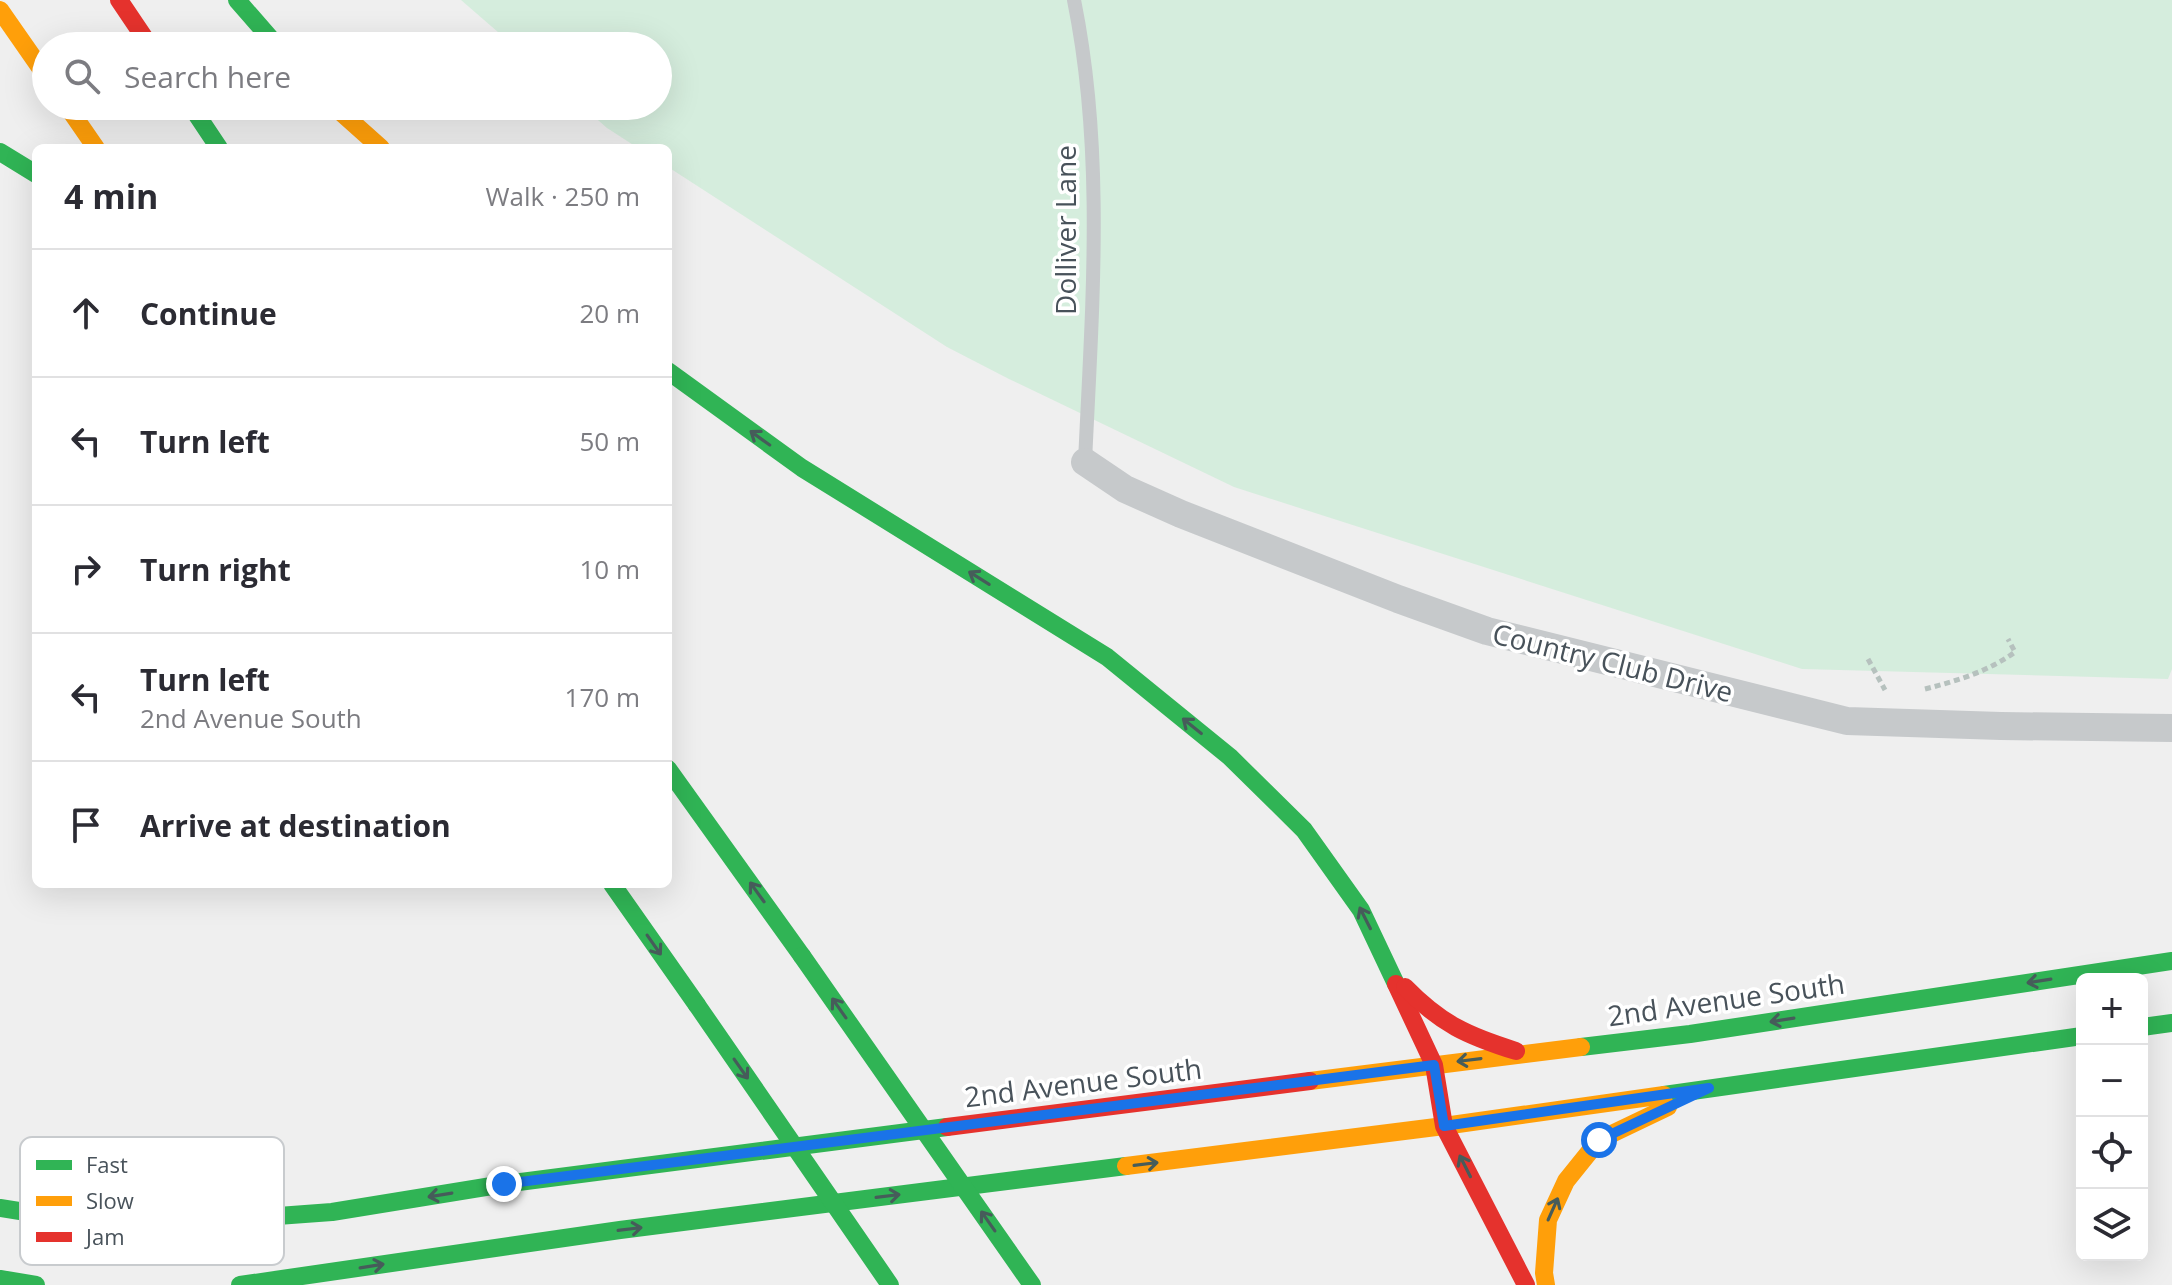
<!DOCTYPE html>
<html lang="en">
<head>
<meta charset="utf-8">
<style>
  body { margin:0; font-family:"Open Sans",sans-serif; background:#f7f7f7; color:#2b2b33 }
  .controls { position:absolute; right:24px; bottom:24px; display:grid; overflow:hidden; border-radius:12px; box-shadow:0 8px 32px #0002 }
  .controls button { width:72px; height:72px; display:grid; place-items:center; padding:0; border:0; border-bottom:2px solid #e1e1e2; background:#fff; color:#2b2b33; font:40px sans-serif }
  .stop { position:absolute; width:24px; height:24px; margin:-18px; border:6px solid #1a73e8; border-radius:50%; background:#fff }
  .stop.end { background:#1a73e8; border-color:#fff; box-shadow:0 2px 8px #0008 }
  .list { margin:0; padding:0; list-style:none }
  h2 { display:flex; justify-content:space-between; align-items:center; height:104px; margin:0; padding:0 32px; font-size:34px }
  h2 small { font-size:26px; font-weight:400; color:#7c7c81 }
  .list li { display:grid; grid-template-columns:52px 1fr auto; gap:24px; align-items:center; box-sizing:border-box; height:128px; padding:0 32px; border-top:2px solid #e1e1e2 }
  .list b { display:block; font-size:30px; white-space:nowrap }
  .list p { margin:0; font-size:26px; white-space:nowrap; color:#7c7c81 }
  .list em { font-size:26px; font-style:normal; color:#7c7c81 }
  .icon { flex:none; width:44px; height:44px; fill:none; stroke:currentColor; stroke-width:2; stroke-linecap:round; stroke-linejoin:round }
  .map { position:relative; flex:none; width:2172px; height:1285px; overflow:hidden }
  .search { position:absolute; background:#fff; box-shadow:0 8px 32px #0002; left:32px; top:32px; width:640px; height:88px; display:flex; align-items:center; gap:20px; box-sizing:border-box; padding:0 28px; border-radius:44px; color:#7c7c81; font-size:30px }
  .panel { position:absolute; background:#fff; box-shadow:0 8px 32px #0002; left:32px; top:144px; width:640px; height:744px; border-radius:12px }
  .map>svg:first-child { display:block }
</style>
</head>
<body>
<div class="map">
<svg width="2172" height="1285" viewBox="0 0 2172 1285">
  <rect width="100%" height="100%" fill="#efefef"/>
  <!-- green -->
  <path fill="#d5eddd" d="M461 0H2172V669L2168 679 1802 669 1234 487 1009 379 947 347 668 167V148H638L607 128 582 106H658V46H514Z"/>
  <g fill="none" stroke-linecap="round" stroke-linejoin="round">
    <!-- path -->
    <g stroke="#b6c1be" stroke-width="5" stroke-dasharray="6 4" stroke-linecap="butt">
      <path d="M1868 659 1885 690"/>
      <path d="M1925 689C1957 681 1989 671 2015 652L2008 639"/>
    </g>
    <!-- lane -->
    <path stroke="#c6c9cb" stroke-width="14" d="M1074 0C1105 153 1092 308 1085 462"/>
    <!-- street -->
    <path stroke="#c6c9cb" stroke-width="28" d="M1085 462 1125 489 1181 514 1398 599 1487 631 1847 721 2001 726 2172 728"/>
    <!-- fast -->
    <g stroke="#30b455" stroke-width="18">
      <path d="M237 0 277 46"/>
      <path d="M191 106 219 148"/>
      <path d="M0 152 36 174"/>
      <path d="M668 371 802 468 1107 657 1230 757 1304 830 1361 910 1396 984"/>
      <path d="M668 769 802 956"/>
      <path d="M612 884 697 1005"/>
      <path d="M2142 1027 2172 1023"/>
      <path d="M1581 1047 1690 1034 2172 961"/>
      <path d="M1664 1095 2082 1036"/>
      <path d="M0 1208 101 1224 209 1221 332 1212 504 1184 947 1127"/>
      <path d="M0 1279 36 1285"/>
      <path d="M240 1285 620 1230 1126 1166"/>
    </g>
    <!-- slow -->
    <g stroke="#ff9f0a" stroke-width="18">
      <path d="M0 10 46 76"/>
      <path d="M67 106 96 148"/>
      <path d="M334 106 381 148"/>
      <path d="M1310 1081 1581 1047"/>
      <path d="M1126 1166 1444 1126 1664 1095"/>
      <path d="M1546 1285 1544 1273 1548 1220 1566 1181 1599 1140 1668 1107"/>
    </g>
    <!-- jam -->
    <g stroke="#e5322d" stroke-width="18">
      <path d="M119 0 150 46"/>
      <path d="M1396 984 1434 1065 1444 1126 1526 1285"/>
      <path d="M1405 987C1441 1024 1468 1036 1516 1051"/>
      <path d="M947 1127 1310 1081"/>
    </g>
    <!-- fast-bridge -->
    <g stroke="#30b455" stroke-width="18">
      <path d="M802 956 1032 1285"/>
      <path d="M697 1005 890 1285"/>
    </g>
  </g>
  <!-- one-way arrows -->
  <defs><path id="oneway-shaft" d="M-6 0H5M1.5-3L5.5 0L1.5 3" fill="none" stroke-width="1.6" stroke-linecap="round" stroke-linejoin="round" transform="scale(2)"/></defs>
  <g stroke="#465c5a">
    <use href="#oneway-shaft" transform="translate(760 438) rotate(-144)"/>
    <use href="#oneway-shaft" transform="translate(979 578) rotate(-148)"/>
    <use href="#oneway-shaft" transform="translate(1192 726) rotate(-141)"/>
    <use href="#oneway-shaft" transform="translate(757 892) rotate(-126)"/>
    <use href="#oneway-shaft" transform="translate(1365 918) rotate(-117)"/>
    <use href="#oneway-shaft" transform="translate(654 945) rotate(55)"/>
    <use href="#oneway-shaft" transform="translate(2039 981) rotate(171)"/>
    <use href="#oneway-shaft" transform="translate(839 1008) rotate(-125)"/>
    <use href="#oneway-shaft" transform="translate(1782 1020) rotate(171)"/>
    <use href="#oneway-shaft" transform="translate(1469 1060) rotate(173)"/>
    <use href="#oneway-shaft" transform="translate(741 1069) rotate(55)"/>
    <use href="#oneway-shaft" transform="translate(1146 1164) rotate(-7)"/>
    <use href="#oneway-shaft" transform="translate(1465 1166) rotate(-117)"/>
    <use href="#oneway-shaft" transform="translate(440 1195) rotate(171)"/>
    <use href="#oneway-shaft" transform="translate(888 1196) rotate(-7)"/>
    <use href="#oneway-shaft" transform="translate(1553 1209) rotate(-66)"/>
    <use href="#oneway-shaft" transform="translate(988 1221) rotate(-125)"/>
    <use href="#oneway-shaft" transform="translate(630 1229) rotate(-7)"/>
    <use href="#oneway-shaft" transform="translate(372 1266) rotate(-9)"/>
  </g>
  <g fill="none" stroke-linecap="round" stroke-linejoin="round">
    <!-- route -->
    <path stroke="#1a73e8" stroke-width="10" d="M504 1184 1434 1065 1444 1126 1709 1088 1599 1140"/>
  </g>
  <g text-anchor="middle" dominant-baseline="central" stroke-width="7" stroke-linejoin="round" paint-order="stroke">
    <!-- street labels -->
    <g font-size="28" fill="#48525a" stroke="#fff">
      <text transform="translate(1065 230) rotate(-90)">Dolliver Lane</text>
      <text transform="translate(1613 662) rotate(14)">Country Club Drive</text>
      <text transform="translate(1726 999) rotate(-8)">2nd Avenue South</text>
      <text transform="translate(1083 1082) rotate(-7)">2nd Avenue South</text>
    </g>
  </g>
  <!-- legend -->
  <rect x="20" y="1137" width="264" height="128" rx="12" fill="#fff" stroke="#c8cbce" stroke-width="2"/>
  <rect x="36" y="1160" width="36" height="10" fill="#30b455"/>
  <rect x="36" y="1196" width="36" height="10" fill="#ff9f0a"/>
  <rect x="36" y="1232" width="36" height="10" fill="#e5322d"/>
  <g font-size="22" fill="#48525a">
    <text x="86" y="1173">Fast</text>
    <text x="86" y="1209">Slow</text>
    <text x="86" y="1245">Jam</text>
  </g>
</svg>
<div class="controls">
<button>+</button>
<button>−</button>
<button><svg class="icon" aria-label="locate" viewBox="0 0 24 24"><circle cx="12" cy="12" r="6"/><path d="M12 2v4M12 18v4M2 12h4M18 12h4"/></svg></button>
<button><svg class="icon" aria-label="layers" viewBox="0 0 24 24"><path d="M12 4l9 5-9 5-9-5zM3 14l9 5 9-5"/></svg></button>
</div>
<div class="stop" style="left:1599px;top:1140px"></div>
<div class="stop end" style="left:504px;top:1184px"></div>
<div class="search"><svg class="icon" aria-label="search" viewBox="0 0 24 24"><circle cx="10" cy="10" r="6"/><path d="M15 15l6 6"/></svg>Search here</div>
<section class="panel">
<h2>4 min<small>Walk · 250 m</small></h2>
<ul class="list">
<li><svg class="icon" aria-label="ahead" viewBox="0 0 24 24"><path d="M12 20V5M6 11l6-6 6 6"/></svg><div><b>Continue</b></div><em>20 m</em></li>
<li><svg class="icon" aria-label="left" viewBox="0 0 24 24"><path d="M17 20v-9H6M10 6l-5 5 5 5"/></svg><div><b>Turn left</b></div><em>50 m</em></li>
<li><svg class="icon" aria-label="right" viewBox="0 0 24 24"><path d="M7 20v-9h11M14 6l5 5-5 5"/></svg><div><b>Turn right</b></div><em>10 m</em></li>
<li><svg class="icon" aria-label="left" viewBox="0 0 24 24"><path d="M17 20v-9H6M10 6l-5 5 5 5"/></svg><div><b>Turn left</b><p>2nd Avenue South</p></div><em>170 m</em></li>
<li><svg class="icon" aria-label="arrive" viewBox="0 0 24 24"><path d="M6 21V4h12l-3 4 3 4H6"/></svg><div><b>Arrive at destination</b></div></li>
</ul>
</section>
</div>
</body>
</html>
